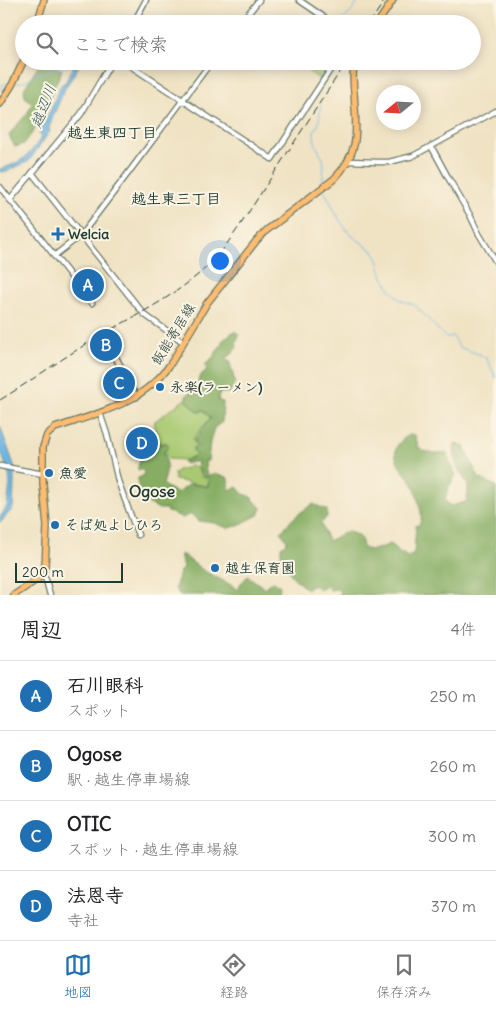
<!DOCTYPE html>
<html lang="ja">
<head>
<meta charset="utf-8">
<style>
  body { margin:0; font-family:Delius,"Klee One",sans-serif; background:#f6f6f6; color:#202124 }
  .compass { position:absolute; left:376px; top:85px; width:45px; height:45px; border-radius:50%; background:#fff; box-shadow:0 2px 12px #0003; rotate:252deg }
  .scale { position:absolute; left:15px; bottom:12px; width:108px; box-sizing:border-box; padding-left:5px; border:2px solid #1f3d34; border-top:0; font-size:14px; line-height:18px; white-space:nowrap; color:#1f3d34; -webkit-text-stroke:4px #fcf5e5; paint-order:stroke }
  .you { position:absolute; left:219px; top:260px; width:18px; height:18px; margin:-12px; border:4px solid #fff; border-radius:50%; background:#1a73e8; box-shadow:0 0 0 8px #1a73e833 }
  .badge { display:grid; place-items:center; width:32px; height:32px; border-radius:50%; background:#1f6fb2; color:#fff; font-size:16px; font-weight:700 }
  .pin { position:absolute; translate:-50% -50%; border:2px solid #fff; box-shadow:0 1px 5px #0006 }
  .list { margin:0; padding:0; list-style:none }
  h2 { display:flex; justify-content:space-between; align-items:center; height:65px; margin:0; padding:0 20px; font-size:21px }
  h2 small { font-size:16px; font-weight:400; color:#757577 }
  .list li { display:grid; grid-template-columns:32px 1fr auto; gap:15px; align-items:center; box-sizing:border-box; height:70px; padding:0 20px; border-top:1px solid #e0e0e0 }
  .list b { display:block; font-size:19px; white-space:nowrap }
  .list p { margin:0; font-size:16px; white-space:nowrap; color:#757577 }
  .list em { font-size:16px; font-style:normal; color:#757577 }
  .icon { flex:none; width:28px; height:28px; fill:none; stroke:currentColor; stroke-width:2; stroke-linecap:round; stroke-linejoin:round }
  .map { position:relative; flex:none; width:496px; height:595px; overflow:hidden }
  .search { position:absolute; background:#fff; box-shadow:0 2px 12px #0003; left:15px; right:15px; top:15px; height:55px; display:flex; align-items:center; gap:12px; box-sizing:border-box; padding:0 18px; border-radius:28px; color:#757577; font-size:19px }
  .sheet { height:345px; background:#fff }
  nav { display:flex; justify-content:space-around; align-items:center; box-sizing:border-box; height:70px; border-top:1px solid #e0e0e0; background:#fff; font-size:14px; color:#757577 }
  nav a { display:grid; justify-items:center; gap:2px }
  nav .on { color:#1f6fb2 }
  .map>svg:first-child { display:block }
</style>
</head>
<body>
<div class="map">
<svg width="496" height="595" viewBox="0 0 496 595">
  <rect width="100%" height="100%" fill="#fcf5e5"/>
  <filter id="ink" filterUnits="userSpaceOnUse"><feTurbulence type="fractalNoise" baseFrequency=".02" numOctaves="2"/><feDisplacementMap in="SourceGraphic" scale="10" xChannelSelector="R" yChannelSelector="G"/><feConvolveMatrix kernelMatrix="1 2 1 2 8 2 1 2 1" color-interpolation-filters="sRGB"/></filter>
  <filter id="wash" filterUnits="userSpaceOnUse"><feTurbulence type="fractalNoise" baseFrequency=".0096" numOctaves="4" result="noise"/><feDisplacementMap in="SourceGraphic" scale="20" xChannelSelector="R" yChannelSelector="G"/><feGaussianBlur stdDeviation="1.12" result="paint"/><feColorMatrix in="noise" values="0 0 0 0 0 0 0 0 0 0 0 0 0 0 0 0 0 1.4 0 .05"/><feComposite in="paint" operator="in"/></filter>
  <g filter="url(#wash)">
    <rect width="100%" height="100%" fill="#f0e3c4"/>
    <!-- green -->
    <g fill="#a8c971" stroke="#648352">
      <path d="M293 61H332L321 78 319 79Z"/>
      <path d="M185 399 199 413 203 410 210 418 193 439 196 446 192 448 196 455 185 460 168 459 164 453 169 446 166 442 160 444C156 437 153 429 155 421Z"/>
      <path d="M190 466 197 467 201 476 209 479 207 486 175 480 174 473 180 469 187 468Z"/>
    </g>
    <!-- forest -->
    <g fill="#86ad63" stroke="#52754c">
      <path d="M43 61H47L62 70 37 126 24 144 15 147 9 136C15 124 29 116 32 103L25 97 24 89 39 65Z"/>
      <path d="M235 331 239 335 236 343 237 347 231 355 226 357 225 359 229 361 230 363 235 382 230 392 224 393 221 392 218 398 219 401 223 402 222 422 214 428 210 442 208 461H205C206 467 204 472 209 476L215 474 227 477 229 482V490L237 487 243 494 250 496 261 508 260 514 237 526 228 528 214 523 199 521 192 515H188L183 518 179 516H175L172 513 167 512 166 509H159L148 503V500L138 486V478L143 476 144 472 142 470H138C138 460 142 456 149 450V441L151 433 154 434 160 445 166 443 169 446 163 453C169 462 167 473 163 484L166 487 177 493 190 484 208 487 209 479C201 476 198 470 197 461L185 464 183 461H186L196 455 193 449 198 446 194 440 211 418 203 409 200 412 197 411 186 399V396L196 385 202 374 207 369 205 365 214 356 219 348 222 344V341L230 334Z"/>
      <path d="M410 435H415L418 446 422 451 436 453H446L456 475 448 488 445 500 451 506 466 502C472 479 463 482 456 464 454 459 454 450 455 444L464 446 479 478 496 486V595H340V591L337 589 330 590 327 586 319 589 314 585 307 589C297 583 287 571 282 560 281 556 281 551 281 547L286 544 287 540 281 533C289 520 301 512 313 504L327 510V517L321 523 328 541 348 531C358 536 362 535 363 548 373 552 380 548 390 544L395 547 400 552 408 557 414 554 416 525 418 526C422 521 422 514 420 508 418 499 416 490 412 482 409 477 405 474 402 469 392 455 393 443 410 435Z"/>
      <path d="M180 554 183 555 204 571 233 586 237 590 241 583 248 576 264 588 272 581 280 586 279 595H180L175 589 180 571 183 569Z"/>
    </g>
    <!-- water -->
    <g fill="#6cb6e5" stroke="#467a8c">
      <path d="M76 61H82L64 90 50 124 49 129 50 131 29 161 7 171 0 172V169C23 162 28 157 41 138L39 134 52 107 59 88 63 83H65Z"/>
      <path d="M0 426 14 465V481L13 508 0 523V517L7 507 10 484 9 475 0 448Z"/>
    </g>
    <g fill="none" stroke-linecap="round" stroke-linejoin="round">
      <!-- stream -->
      <g stroke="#6cb6e5" stroke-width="1">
        <path d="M338 24C348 16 353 11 359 0"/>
        <path d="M322 61 323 67"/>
        <path d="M15 83 22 82 27 80 39 73 69 66 74 61"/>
        <path d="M0 86 7 83H11"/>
        <path d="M0 89 5 88"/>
        <path d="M321 105C319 111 320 119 318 125 316 129 313 132 314 136 314 143 320 153 323 159 325 165 323 177 322 183L323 186"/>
        <path d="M324 190 339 219 346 229 351 235 373 251 377 257 383 277 390 289 399 299 403 301 415 305 446 338 453 336 459 347 481 355 487 359 496 378"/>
      </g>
    </g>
  </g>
  <g filter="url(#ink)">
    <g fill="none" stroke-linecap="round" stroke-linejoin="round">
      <defs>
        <g id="tertiary">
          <path d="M299 0 334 24"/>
          <path d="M133 24 146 0"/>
          <path d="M240 24 259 0"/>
          <path d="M123 61 272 159 336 61"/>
          <path d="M431 146 449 179 470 215 479 234 496 262"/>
          <path d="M349 161 377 162H389L413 156 496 111"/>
          <path d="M32 173 139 308 145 315 183 342"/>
          <path d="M0 187 92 303"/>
          <path d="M10 200 81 114 112 61"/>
          <path d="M54 256 81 235 120 184 212 61"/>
          <path d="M100 413 107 434 118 481 138 535"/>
          <path d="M0 466 43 474"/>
          <path d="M42 574 46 580 50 595"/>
        </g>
        <path id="secondary" d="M112 350 136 397"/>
        <g id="primary">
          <path d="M37 24 44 0"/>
          <path d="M377 24 393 0"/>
          <path d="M0 104 12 85 24 60"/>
          <path d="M14 595 38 579 42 574 45 566 47 526 43 484V447L47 435 55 428C99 413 144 403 171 363L207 303 257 240 267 230 334 179C362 150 356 129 354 92 353 82 352 71 355 61"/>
        </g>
      </defs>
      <!-- tertiary casing -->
      <use href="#tertiary" stroke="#687766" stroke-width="7"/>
      <!-- secondary casing -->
      <use href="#secondary" stroke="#687766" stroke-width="8"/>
      <!-- primary casing -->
      <use href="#primary" stroke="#687766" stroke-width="8"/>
      <!-- tertiary -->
      <use href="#tertiary" stroke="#fff" stroke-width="4.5"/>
      <!-- secondary -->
      <use href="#secondary" stroke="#fee4c5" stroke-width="5"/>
      <!-- primary -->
      <use href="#primary" stroke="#fdbc6f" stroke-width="5.5"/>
      <!-- rail -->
      <g stroke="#1f3d34" stroke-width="1" stroke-dasharray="8 4" stroke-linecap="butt">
        <path d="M369 24 385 0"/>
        <path d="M0 400C31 381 61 359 93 340 137 314 187 292 221 252 227 244 233 235 239 227L347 61"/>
      </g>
    </g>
  </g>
  <!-- markers -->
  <g fill="#1f6fb2" stroke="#fcf5e5" stroke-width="2">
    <path d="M55.5 226.5h5v5h5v5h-5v5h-5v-5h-5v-5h5z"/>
    <circle cx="160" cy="387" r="5"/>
    <circle cx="49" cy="473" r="5"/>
    <circle cx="55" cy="525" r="5"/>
    <circle cx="215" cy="568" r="5"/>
  </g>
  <g text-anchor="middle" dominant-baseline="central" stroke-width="4" stroke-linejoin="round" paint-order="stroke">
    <!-- poi labels -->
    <g font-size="14" font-weight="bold" fill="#1f3d34" stroke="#fcf5e5" text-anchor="start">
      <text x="68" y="234">Welcia</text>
      <text x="170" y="387">永楽(ラーメン)</text>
      <text x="59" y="473">魚愛</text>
      <text x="65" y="525">そば処よしひろ</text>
      <text x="225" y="568">越生保育園</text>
    </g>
    <!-- street labels -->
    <g font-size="14" fill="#1f3d34" stroke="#fcf5e5">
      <text transform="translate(173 334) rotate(-58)">飯能寄居線</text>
    </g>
    <!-- water labels -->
    <g font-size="15" font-style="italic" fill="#325b60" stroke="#fcf5e5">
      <text transform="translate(43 106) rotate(-69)">越辺川</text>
    </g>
    <!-- neighbourhood labels -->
    <g font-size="15" font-weight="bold" fill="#1f3d34" stroke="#fcf5e5">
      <text x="112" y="132">越生東四丁目</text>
      <text x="176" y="198">越生東三丁目</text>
    </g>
    <!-- quarter labels -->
    <g font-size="16" font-weight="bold" fill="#1f3d34" stroke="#fcf5e5">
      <text x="152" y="491">Ogose</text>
    </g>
  </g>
</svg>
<svg class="compass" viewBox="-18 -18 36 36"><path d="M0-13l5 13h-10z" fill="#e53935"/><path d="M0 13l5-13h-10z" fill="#757577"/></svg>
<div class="scale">200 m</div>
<div class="you"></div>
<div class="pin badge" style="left:88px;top:285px">A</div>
<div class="pin badge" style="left:106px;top:345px">B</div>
<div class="pin badge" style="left:119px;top:383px">C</div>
<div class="pin badge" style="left:142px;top:443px">D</div>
<div class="search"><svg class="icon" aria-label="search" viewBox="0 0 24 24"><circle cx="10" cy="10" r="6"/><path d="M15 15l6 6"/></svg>ここで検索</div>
</div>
<section class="sheet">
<h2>周辺<small>4件</small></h2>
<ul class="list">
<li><span class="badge">A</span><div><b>石川眼科</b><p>スポット</p></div><em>250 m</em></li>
<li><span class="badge">B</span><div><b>Ogose</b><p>駅 · 越生停車場線</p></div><em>260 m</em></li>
<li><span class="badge">C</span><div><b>OTIC</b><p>スポット · 越生停車場線</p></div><em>300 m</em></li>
<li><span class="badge">D</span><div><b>法恩寺</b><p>寺社</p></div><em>370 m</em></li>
</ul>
</section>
<nav>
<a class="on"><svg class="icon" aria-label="map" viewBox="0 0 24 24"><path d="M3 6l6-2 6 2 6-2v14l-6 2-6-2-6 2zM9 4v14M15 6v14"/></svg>地図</a>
<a><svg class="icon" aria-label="directions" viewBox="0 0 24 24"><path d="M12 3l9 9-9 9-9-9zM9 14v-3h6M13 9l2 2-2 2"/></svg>経路</a>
<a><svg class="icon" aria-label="saved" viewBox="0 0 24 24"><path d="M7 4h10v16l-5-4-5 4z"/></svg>保存済み</a>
</nav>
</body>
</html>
